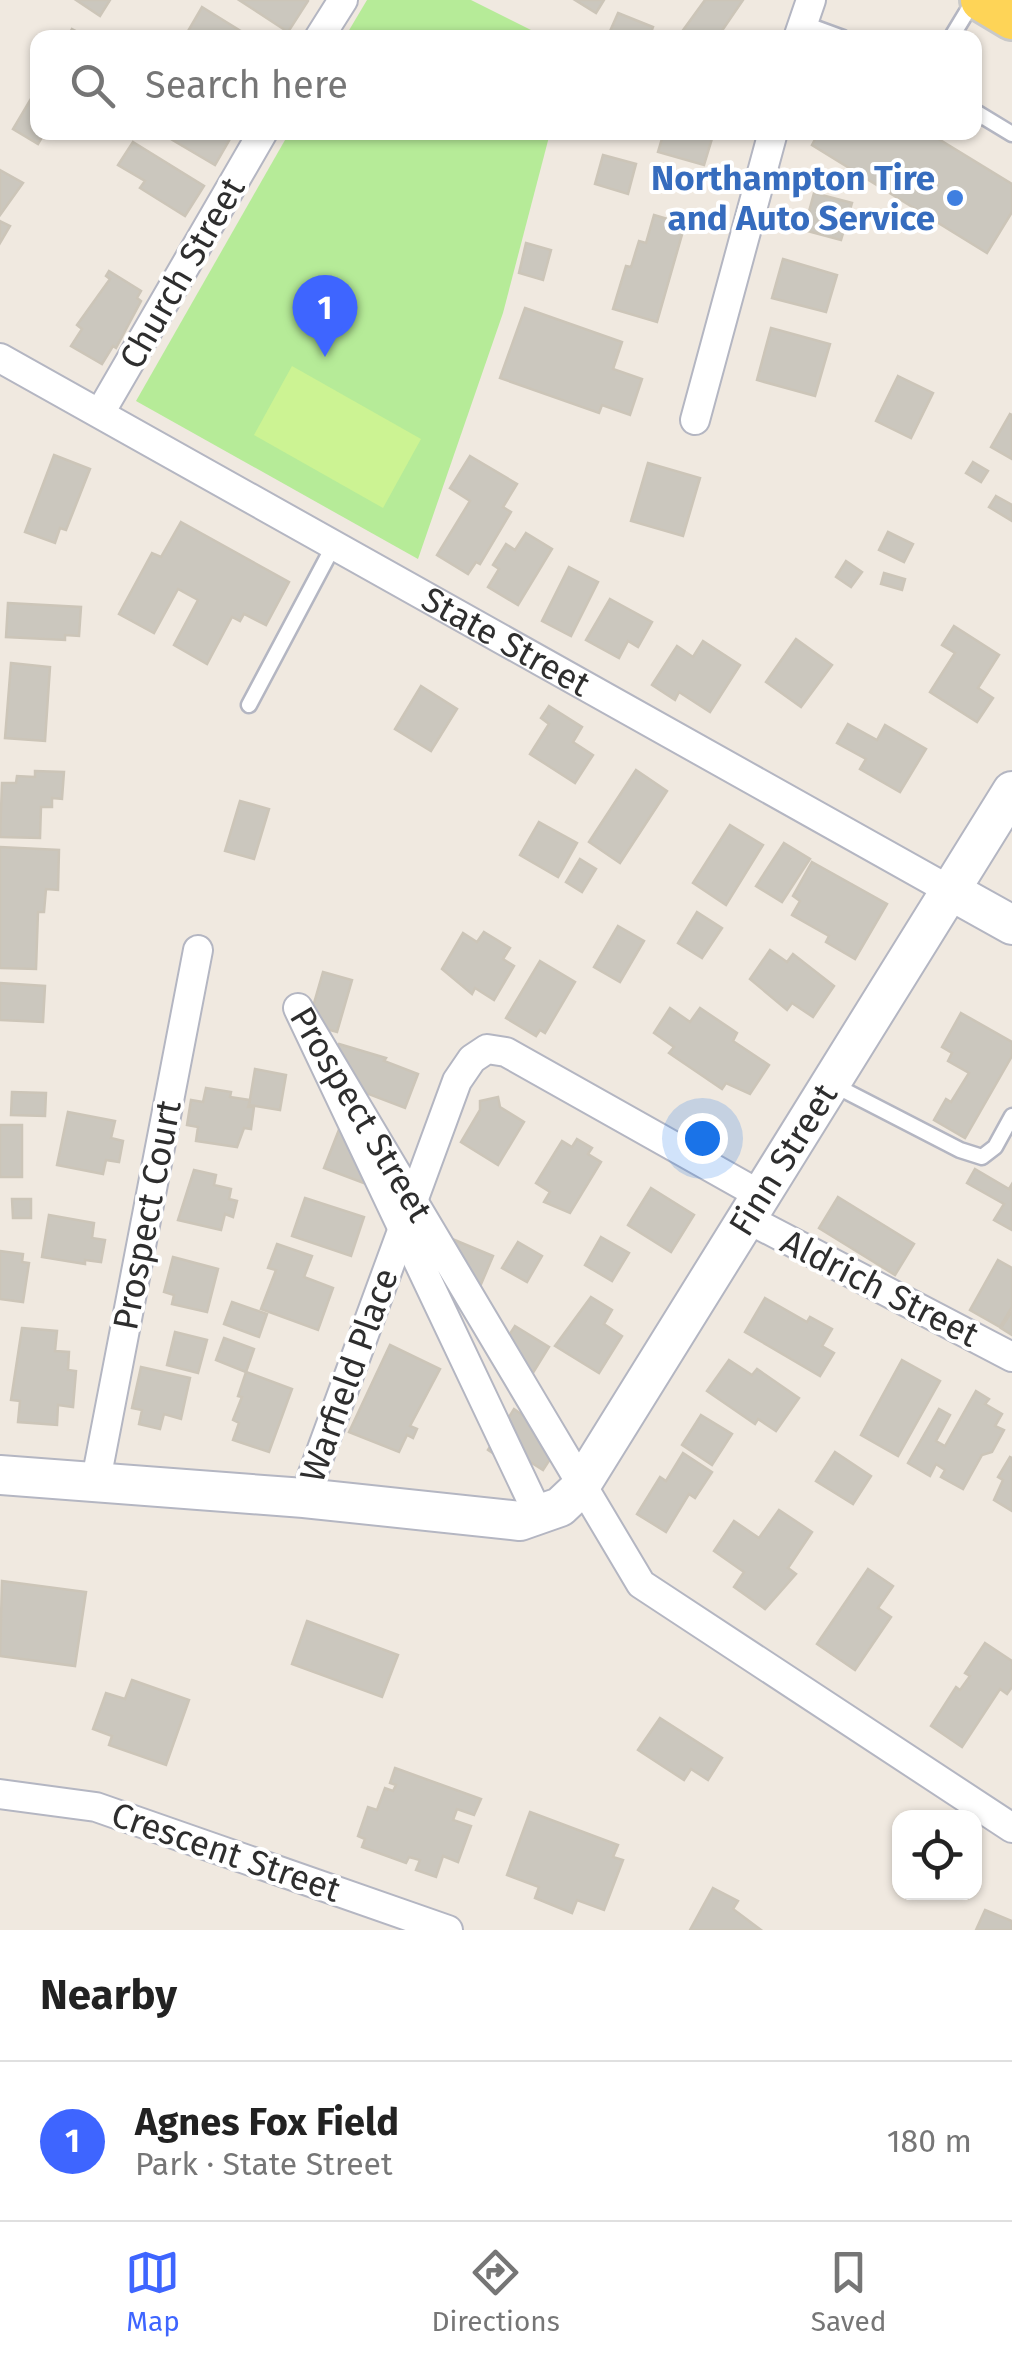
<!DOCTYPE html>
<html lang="en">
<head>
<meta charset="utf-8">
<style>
  body { margin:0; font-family:"Fira Sans",sans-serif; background:#f6f6f6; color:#222 }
  .controls { position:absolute; right:30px; bottom:30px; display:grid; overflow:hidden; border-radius:20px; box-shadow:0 2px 8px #0004 }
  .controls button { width:90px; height:90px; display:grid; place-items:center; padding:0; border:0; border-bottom:2px solid #e0e0e0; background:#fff; color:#222; font:50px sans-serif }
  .you { position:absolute; left:702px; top:1138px; width:35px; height:35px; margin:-25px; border:8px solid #fff; border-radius:50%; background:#1a73e8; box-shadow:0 0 0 15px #1a73e833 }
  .badge { display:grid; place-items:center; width:65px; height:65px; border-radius:50%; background:#3e65ff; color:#fff; font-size:32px; font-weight:700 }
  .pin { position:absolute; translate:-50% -82px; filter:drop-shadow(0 2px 5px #0008) }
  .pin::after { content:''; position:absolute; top:52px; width:35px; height:30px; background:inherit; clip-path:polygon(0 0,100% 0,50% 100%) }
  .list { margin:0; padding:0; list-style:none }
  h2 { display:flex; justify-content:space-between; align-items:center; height:130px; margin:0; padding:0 40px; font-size:42px }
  h2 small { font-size:32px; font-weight:400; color:#767676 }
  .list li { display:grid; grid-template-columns:65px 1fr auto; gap:30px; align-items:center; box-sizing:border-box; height:160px; padding:0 40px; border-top:2px solid #e0e0e0 }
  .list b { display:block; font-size:38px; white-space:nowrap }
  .list p { margin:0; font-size:32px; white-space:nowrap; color:#767676 }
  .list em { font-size:32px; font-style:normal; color:#767676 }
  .icon { flex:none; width:55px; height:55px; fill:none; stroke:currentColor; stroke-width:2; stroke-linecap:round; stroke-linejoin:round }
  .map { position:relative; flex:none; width:1012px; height:1930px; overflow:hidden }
  .search { position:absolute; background:#fff; box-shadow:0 2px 8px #0004; left:30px; right:30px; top:30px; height:110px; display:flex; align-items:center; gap:25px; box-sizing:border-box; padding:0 35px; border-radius:20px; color:#767676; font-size:38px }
  .sheet { height:290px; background:#fff }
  nav { display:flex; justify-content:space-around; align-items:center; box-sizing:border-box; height:140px; border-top:2px solid #e0e0e0; background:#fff; font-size:28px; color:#767676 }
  nav a { display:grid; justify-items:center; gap:5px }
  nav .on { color:#3e65ff }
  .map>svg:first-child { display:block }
</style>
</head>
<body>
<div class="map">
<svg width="1012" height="1930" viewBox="0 0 1012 1930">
  <rect width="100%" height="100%" fill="#f0e9e0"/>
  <!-- green -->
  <g fill="#b6eb98">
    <path d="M367 0H471L545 37H345Z"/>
    <path d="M289 133H550L503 313 418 559 136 401Z"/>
  </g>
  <!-- pitch -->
  <path fill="#ccf393" d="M292 366 421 439 383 508 254 435Z"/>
  <!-- building -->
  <g fill="#cbc7be" stroke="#ccc5b8" stroke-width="2.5">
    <path d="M76 0H110L100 16Z"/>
    <path d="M239 0H307L308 1 288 32Z"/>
    <path d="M575 0H604L596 13Z"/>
    <path d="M705 0H743L717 38 678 37Z"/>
    <path d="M202 7 252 38H184Z"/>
    <path d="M618 13 653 27 649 38H607Z"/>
    <path d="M72 29 89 38H67Z"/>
    <path d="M32 97 38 101V132H45L38 144 13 129Z"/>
    <path d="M159 132H234L215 165Z"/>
    <path d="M664 132H714L704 165 658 152Z"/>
    <path d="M819 132H927L1012 184V212L987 253 812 145Z"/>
    <path d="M133 142 204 186 185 216 140 188 145 181 118 165Z"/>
    <path d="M603 155 636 164 628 194 595 184Z"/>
    <path d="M0 170 23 183 0 215Z"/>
    <path d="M814 193 852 203 841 240 804 230Z"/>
    <path d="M654 215 685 224 657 322 613 309 626 266 631 267 639 241 646 243Z"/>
    <path d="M0 221 10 226 0 243Z"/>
    <path d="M526 243 551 250 543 280 519 273Z"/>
    <path d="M783 259 837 275 826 312 772 298Z"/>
    <path d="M109 271 141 291 137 298 141 301 116 348 113 346 102 364 71 346 82 329 77 325 110 279 106 276Z"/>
    <path d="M525 308 622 342 613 369 642 379 630 415 602 405 599 413 500 378Z"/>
    <path d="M771 328 830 344 815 396 757 380Z"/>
    <path d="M898 376 933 393 911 438 876 421Z"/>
    <path d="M1010 414 1012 415V459L991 447Z"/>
    <path d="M54 455 90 469 66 530 60 528 55 543 25 532Z"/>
    <path d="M470 456 517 484 503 507 511 512 480 564 476 562 468 574 437 555 470 501 450 488Z"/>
    <path d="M973 462 988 471 981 482 966 473Z"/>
    <path d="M648 463 700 478 683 536 631 521Z"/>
    <path d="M996 496 1012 505V521L989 507Z"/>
    <path d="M181 522 289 582 266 625 244 614 240 621 232 617 207 664 174 645 198 600 178 589 154 633 119 614 152 553 161 557Z"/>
    <path d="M888 532 913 544 904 562 879 550Z"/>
    <path d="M526 533 552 549 518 605 488 587 499 569 493 565 506 544 515 550Z"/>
    <path d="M846 561 862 572 851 587 836 577Z"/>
    <path d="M569 567 598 582 571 636 542 621Z"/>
    <path d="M884 573 905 579 902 590 881 584Z"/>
    <path d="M610 599 652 622 638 647 628 641 619 658 586 640Z"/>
    <path d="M8 603 81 607 79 636 65 635V640L6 637Z"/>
    <path d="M954 626 999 655 978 688 993 698 977 722 930 692 955 653 942 645Z"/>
    <path d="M796 639 832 665 801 707 766 682Z"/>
    <path d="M703 641 740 665 710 712 679 692 675 700 652 685 677 646 693 657Z"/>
    <path d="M11 663 50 667 45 741 5 738Z"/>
    <path d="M421 686 457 709 431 751 395 729Z"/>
    <path d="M549 706 582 727 573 742 593 755 575 783 530 754 549 724 541 718Z"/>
    <path d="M848 724 877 740 885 725 926 749 900 792 860 769 866 759 837 743Z"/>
    <path d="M636 770 667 791 620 863 589 842Z"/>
    <path d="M35 771 64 772 62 799 52 798V807H41L40 838 0 837 2 783H16L17 776 35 777Z"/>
    <path d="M240 801 269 809 254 859 225 851Z"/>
    <path d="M539 822 577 843 558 877 520 855Z"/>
    <path d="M730 825 763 845 726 905 693 883Z"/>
    <path d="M784 843 810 859 782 902 756 886Z"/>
    <path d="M0 847 59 850 58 890 46 889 44 912H38L36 969 0 968Z"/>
    <path d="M580 859 596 869 582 892 566 882Z"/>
    <path d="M812 862 887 904 855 959 826 942 829 936 792 915 800 901 793 896Z"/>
    <path d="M697 912 722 928 702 958 678 943Z"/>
    <path d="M618 926 644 941 620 982 594 967Z"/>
    <path d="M484 932 510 948 503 959 514 966 494 1000 475 988 472 994 442 969 463 933 477 942Z"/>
    <path d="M770 950 787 962 793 954 834 986 813 1017 792 1003 787 1010 750 979Z"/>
    <path d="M540 961 575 982 545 1033 540 1030 536 1036 506 1018Z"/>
    <path d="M323 972 352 980 337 1032 308 1024Z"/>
    <path d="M0 983 45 986 43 1022 0 1020Z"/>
    <path d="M670 1008 690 1022 700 1008 737 1033 733 1041 769 1065 750 1094 726 1083 722 1089 669 1053 674 1047 654 1033Z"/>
    <path d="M961 1013 1012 1042V1056L965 1138 934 1120 946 1099 951 1102 969 1073 948 1061 952 1053 942 1047Z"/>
    <path d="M339 1044 386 1058 384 1061 418 1074 405 1108 316 1074Z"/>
    <path d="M255 1069 286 1075 280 1110 249 1105Z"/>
    <path d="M206 1088 231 1092 230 1097 250 1100 248 1107H254L251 1129 244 1128 237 1147 196 1141 198 1127 187 1125 191 1100 203 1102Z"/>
    <path d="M12 1092 46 1093 45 1116 11 1115Z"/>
    <path d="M498 1097 500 1107 524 1122 498 1165 461 1142 480 1110V1101Z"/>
    <path d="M68 1112 115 1121 111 1138 123 1141 119 1162 106 1160 103 1174 57 1165Z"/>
    <rect x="0" y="1125" width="22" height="52"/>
    <path d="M340 1127 377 1188 324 1168Z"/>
    <path d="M577 1139 592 1148 588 1154 601 1162 570 1213 544 1202 550 1192 536 1183 562 1141 572 1147Z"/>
    <path d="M975 1169 1009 1189 1012 1184V1230L994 1220 1004 1204 967 1183Z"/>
    <path d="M194 1170 216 1175 214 1185 231 1189 229 1199 237 1201 233 1217 225 1214 221 1230 178 1220Z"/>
    <path d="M651 1188 694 1215 671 1252 628 1225Z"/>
    <path d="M838 1197 914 1244 895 1275 819 1228Z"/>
    <path d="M305 1198 364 1217 351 1256 292 1236Z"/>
    <path d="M12 1199H31V1218H13Z"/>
    <path d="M49 1215 94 1223 92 1238 105 1240 101 1262 85 1260V1264L42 1257Z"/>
    <path d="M445 1236 493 1256 476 1296 428 1277Z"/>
    <path d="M601 1237 629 1253 612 1281 585 1265Z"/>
    <path d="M518 1242 542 1256 527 1282 502 1268Z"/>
    <path d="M277 1244 312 1256 304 1277 333 1288 318 1330 261 1309 276 1270 268 1268Z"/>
    <path d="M0 1251 23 1254 22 1262 29 1263 23 1302 0 1299Z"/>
    <path d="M173 1257 218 1269 207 1312 172 1304 174 1295 164 1292Z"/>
    <path d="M998 1260 1012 1268V1307L1000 1327 970 1310Z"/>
    <path d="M591 1297 612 1310 604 1324 622 1336 599 1373 555 1346Z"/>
    <path d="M765 1298 807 1322 810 1317 832 1329 822 1346 834 1353 820 1376 745 1332Z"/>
    <path d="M232 1302 267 1314 259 1337 224 1324Z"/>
    <path d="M1012 1311V1335L1001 1328Z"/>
    <path d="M515 1326 549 1347 531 1376 497 1354Z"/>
    <path d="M22 1328 57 1331 55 1351 69 1352 68 1370 76 1371 73 1407 58 1405 57 1425 18 1422 20 1401 11 1400Z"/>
    <path d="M175 1332 207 1340 198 1373 167 1365Z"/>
    <path d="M224 1338 254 1349 246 1372 216 1360Z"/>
    <path d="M390 1345 440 1369 410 1426 417 1429 413 1438 407 1435 399 1452 349 1432Z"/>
    <path d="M729 1360 752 1375 757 1369 799 1398 776 1431 758 1419 755 1424 707 1391Z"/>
    <path d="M902 1360 940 1381 898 1456 861 1435Z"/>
    <path d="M141 1367 190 1378 181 1419 164 1414 160 1429 139 1424 142 1410 132 1408Z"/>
    <path d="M246 1372 292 1389 269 1452 233 1440 239 1423 233 1420 242 1397 238 1396Z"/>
    <path d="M976 1391 989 1399 985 1404 1002 1414 995 1426 1004 1430 992 1452 982 1455 963 1489 941 1477 945 1470 936 1464 930 1476 908 1463 939 1409 950 1415 936 1441 945 1446Z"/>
    <path d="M514 1409 561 1442 543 1470 516 1453 509 1464 488 1450Z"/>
    <path d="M701 1415 732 1434 712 1465 682 1445Z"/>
    <path d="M835 1452 871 1476 853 1504 816 1481Z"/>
    <path d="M683 1453 712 1472 695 1498 689 1494 666 1532 637 1514 660 1477 666 1481Z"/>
    <path d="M1010 1457 1012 1458V1511L994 1500 1003 1480 998 1477Z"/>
    <path d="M779 1510 812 1532 788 1568 796 1574 765 1609 734 1587 744 1572 714 1551 734 1521 759 1538Z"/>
    <path d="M868 1569 893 1586 878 1608 891 1617 855 1670 817 1644Z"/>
    <path d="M2 1581 86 1592 75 1666 0 1656Z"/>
    <path d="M307 1621 398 1655 382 1697 292 1664Z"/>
    <path d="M985 1643 1012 1661V1687L1007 1694 1000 1689 962 1747 931 1726 956 1687 960 1690 970 1676 965 1673Z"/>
    <path d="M132 1680 189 1700 166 1765 109 1745 112 1736 93 1729 106 1693 125 1699Z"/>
    <path d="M660 1718 722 1758 708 1780 691 1769 684 1780 638 1750Z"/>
    <path d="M395 1768 481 1799 474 1815 457 1809 453 1820 471 1826 458 1862 443 1856 436 1877 416 1870 420 1860 409 1857 406 1863 362 1847 365 1839 358 1836 368 1807 377 1810 385 1788 393 1791 396 1785 390 1783Z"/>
    <path d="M530 1812 618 1845 613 1857 623 1860 604 1910 577 1900 572 1913 535 1898 539 1887 507 1875Z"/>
    <path d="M713 1888 738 1901 733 1909 761 1930H690Z"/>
    <path d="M985 1910 1012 1921V1930H976Z"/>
  </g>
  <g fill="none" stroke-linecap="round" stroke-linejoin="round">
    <defs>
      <g id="service">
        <path d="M802 23 843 38"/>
        <path d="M951 38 974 0"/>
        <path d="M974 111 1012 134"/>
        <path d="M249 705 334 545"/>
        <path d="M832 1084 960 1150 982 1157 995 1147 1012 1116"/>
      </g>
      <g id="minor">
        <path d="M319 38 343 0"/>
        <path d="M798 38 811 0"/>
        <path id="s1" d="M0 358 951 891"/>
        <path d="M100 413 263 132"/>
        <path d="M695 420 773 132"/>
        <path d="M748 1219 1012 1357"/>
        <path d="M96 1480 198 950"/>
        <path d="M304 1498 457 1081 472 1059 487 1049 506 1052 762 1196"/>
        <path id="s2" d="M540 1518 298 1008 641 1584 1012 1828"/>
        <path d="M0 1794 96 1807 448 1930"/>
      </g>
      <g id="secondary">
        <path d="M951 891 1012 925"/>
        <path id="s3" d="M0 1475 304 1498 520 1521 560 1507 578 1490 1012 791"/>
      </g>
      <path id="primary" d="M982 0 1012 18"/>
    </defs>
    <!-- service casing -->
    <use href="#service" stroke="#b4b6c2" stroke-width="19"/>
    <!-- minor casing -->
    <use href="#minor" stroke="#b4b6c2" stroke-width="32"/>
    <!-- secondary casing -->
    <use href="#secondary" stroke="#b4b6c2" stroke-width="42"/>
    <!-- primary casing -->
    <use href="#primary" stroke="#c9c9c9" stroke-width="48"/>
    <!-- service -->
    <use href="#service" stroke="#fff" stroke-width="14"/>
    <!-- minor -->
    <use href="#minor" stroke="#fff" stroke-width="28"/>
    <!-- secondary -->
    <use href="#secondary" stroke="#fff" stroke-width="38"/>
    <!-- primary -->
    <use href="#primary" stroke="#fed457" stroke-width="42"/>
  </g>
  <!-- markers -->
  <circle fill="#3f7fe0" stroke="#fff" stroke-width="4" cx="955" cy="198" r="10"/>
  <g text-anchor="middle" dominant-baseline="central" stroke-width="8" stroke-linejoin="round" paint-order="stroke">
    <!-- shop labels -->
    <g font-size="35" font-weight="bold" fill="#366cbe" stroke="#fff" text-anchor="end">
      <text x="935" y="178">Northampton Tire<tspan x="935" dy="40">and Auto Service</tspan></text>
    </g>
    <!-- street labels -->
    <g font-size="35" fill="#2e2e2e" stroke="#fff">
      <text transform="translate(182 273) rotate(-60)">Church Street</text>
      <text stroke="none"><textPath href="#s1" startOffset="580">State Street</textPath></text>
      <text stroke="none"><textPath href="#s2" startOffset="688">Prospect Street</textPath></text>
      <text stroke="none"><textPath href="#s3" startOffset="978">Finn Street</textPath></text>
      <text transform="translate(147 1215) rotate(-79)">Prospect Court</text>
      <text transform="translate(880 1288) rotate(27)">Aldrich Street</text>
      <text transform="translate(349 1375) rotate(-70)">Warfield Place</text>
      <text transform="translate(226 1852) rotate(19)">Crescent Street</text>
    </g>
  </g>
</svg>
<div class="controls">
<button><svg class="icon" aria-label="locate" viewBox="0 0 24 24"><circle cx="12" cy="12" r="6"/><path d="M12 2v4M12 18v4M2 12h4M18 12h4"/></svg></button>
</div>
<div class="you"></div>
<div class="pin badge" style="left:325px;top:357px">1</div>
<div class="search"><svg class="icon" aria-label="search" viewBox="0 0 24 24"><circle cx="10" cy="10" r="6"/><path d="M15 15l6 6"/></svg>Search here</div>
</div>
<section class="sheet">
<h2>Nearby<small></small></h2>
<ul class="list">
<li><span class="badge">1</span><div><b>Agnes Fox Field</b><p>Park · State Street</p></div><em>180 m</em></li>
</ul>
</section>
<nav>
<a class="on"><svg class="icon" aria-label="map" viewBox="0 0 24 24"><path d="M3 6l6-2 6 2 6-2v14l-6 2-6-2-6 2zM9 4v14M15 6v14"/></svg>Map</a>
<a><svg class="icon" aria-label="directions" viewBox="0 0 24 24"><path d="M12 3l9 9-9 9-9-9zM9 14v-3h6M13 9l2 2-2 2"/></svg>Directions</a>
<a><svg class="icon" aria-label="saved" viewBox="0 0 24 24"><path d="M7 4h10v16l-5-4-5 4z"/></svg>Saved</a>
</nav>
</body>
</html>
